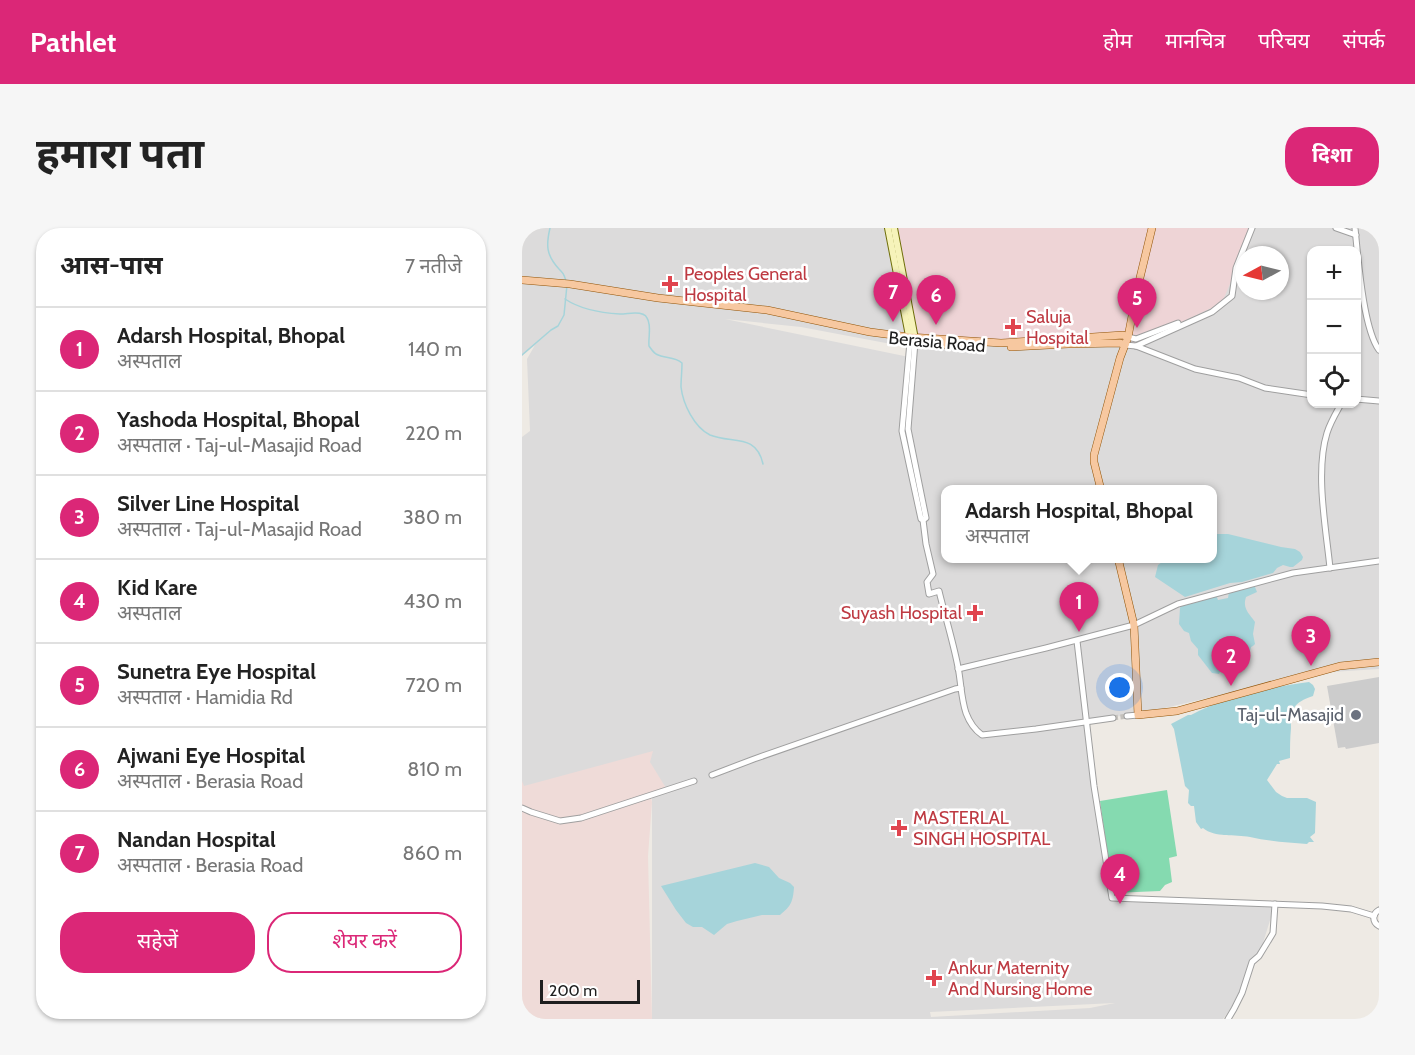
<!DOCTYPE html>
<html lang="hi">
<head>
<meta charset="utf-8">
<style>
  body { margin:0; font-family:Cabin,"Noto Sans Devanagari",sans-serif; background:#f6f6f6; color:#222 }
  .controls { position:absolute; right:18px; top:18px; display:grid; overflow:hidden; border-radius:12px; box-shadow:0 2px 4px #0004 }
  .controls button { width:54px; height:54px; display:grid; place-items:center; padding:0; border:0; border-bottom:2px solid #e0e0e0; background:#fff; color:#222; font:30px sans-serif }
  .compass { position:absolute; left:713px; top:18px; width:54px; height:54px; border-radius:50%; background:#fff; box-shadow:0 2px 4px #0004; rotate:263deg }
  .scale { position:absolute; left:18px; bottom:15px; width:100px; box-sizing:border-box; padding-left:6px; border:3px solid #1e1e1e; border-top:0; font-size:16px; line-height:21px; white-space:nowrap; color:#1e1e1e; -webkit-text-stroke:4px #fff; paint-order:stroke }
  .you { position:absolute; left:598px; top:460px; width:21px; height:21px; margin:-15px; border:4px solid #fff; border-radius:50%; background:#1a73e8; box-shadow:0 0 0 9px #1a73e833 }
  .badge { display:grid; place-items:center; width:39px; height:39px; border-radius:50%; background:#db2777; color:#fff; font-size:20px; font-weight:700 }
  .pin { position:absolute; translate:-50% -50px; filter:drop-shadow(0 2px 3px #0008) }
  .pin::after { content:''; position:absolute; top:32px; width:21px; height:18px; background:inherit; clip-path:polygon(0 0,100% 0,50% 100%) }
  .popup { position:absolute; left:419px; top:257px; width:276px; height:78px; box-sizing:border-box; display:grid; place-content:center; border-radius:12px; background:#fff; filter:drop-shadow(0 2px 4px #0005); font-size:20px; white-space:nowrap; color:#767676 }
  .popup b { font-size:22px; color:#222 }
  .popup::after { content:''; position:absolute; left:50%; top:100%; margin-left:-12px; border:12px solid transparent; border-top-color:#fff }
  .list { margin:0; padding:0; list-style:none }
  h2 { display:flex; justify-content:space-between; align-items:center; height:78px; margin:0; padding:0 24px; font-size:26px }
  h2 small { font-size:20px; font-weight:400; color:#767676 }
  .list li { display:grid; grid-template-columns:39px 1fr auto; gap:18px; align-items:center; box-sizing:border-box; height:84px; padding:0 24px; border-top:2px solid #e0e0e0 }
  .list b { display:block; font-size:22px; white-space:nowrap }
  .list p { margin:0; font-size:20px; white-space:nowrap; color:#767676 }
  .list em { font-size:20px; font-style:normal; color:#767676 }
  .actions { display:flex; gap:12px; padding:18px 24px }
  .actions a { flex:1; padding:14px 0; border:2px solid #db2777; border-radius:24px; text-align:center; font-size:21px; color:#db2777 }
  .actions .main { background:#db2777; color:#fff }
  .icon { flex:none; width:33px; height:33px; fill:none; stroke:currentColor; stroke-width:2; stroke-linecap:round; stroke-linejoin:round }
  .map { position:relative; flex:none; width:857px; height:791px; overflow:hidden; border-radius:24px }
  header { display:flex; align-items:center; gap:36px; box-sizing:border-box; height:84px; padding:0 30px; background:#db2777; color:#fff }
  header strong { font-size:28px }
  nav { display:flex; gap:33px; margin-inline-start:auto; font-size:21px }
  .intro { display:flex; align-items:center; justify-content:space-between; box-sizing:border-box; height:144px; padding:0 36px }
  h1 { margin:0; font-size:42px }
  .button { padding:15px 27px; border-radius:24px; background:#db2777; color:#fff; font-size:21px; font-weight:700 }
  main { display:flex; gap:36px; padding:0 36px }
  aside { flex:1; background:#fff; border-radius:24px; box-shadow:0 2px 4px #0004 }
  .map>svg:first-child { display:block }
</style>
</head>
<body>
<header>
<strong>Pathlet</strong>
<nav><a>होम</a><a>मानचित्र</a><a>परिचय</a><a>संपर्क</a></nav>
</header>
<div class="intro"><h1>हमारा पता</h1><a class="button">दिशा</a></div>
<main>
<aside>
<h2>आस-पास<small>7 नतीजे</small></h2>
<ul class="list">
<li><span class="badge">1</span><div><b>Adarsh Hospital, Bhopal</b><p>अस्पताल</p></div><em>140 m</em></li>
<li><span class="badge">2</span><div><b>Yashoda Hospital, Bhopal</b><p>अस्पताल · Taj-ul-Masajid Road</p></div><em>220 m</em></li>
<li><span class="badge">3</span><div><b>Silver Line Hospital</b><p>अस्पताल · Taj-ul-Masajid Road</p></div><em>380 m</em></li>
<li><span class="badge">4</span><div><b>Kid Kare</b><p>अस्पताल</p></div><em>430 m</em></li>
<li><span class="badge">5</span><div><b>Sunetra Eye Hospital</b><p>अस्पताल · Hamidia Rd</p></div><em>720 m</em></li>
<li><span class="badge">6</span><div><b>Ajwani Eye Hospital</b><p>अस्पताल · Berasia Road</p></div><em>810 m</em></li>
<li><span class="badge">7</span><div><b>Nandan Hospital</b><p>अस्पताल · Berasia Road</p></div><em>860 m</em></li>
</ul>
<div class="actions"><a class="main">सहेजें</a><a>शेयर करें</a></div>
</aside>
<div class="map">
<svg width="857" height="791" viewBox="0 0 857 791">
  <rect width="100%" height="100%" fill="#eeeae4"/>
  <!-- residential -->
  <path fill="#dcdbdb" fill-rule="evenodd" d="M0 0H857V441L793 445 617 486 565 492 590 670 753 676 737 728 717 769 701 791H130V566L0 577V209L8 203 5 131 13 117 0 128ZM790 22H834V176H790ZM722 27H758V63H722ZM203 91 279 99 369 116 379 110 388 111 387 129ZM424 262H690V330H424ZM593 775 568 780 409 789 408 784Z"/>
  <!-- commercial -->
  <path fill="#eed4d6" d="M375 0H731L700 75 611 117 388 111 394 102Z"/>
  <!-- religious -->
  <path fill="#ccc" d="M857 449V515L824 521 823 519 816 520 805 458Z"/>
  <!-- military -->
  <path fill="#efdbd8" d="M131 523 128 534 144 560 128 566 130 574 126 628 130 791H0V553L2 558Z"/>
  <!-- pitch -->
  <path fill="#85dab0" d="M645 562 655 628 647 630 650 654 643 657 638 663 591 665 578 573Z"/>
  <!-- water -->
  <g fill="#a6d4da">
    <path d="M695 306H706L759 319 773 321 778 324 781 329 780 332 771 339H768L761 337 755 340 751 345 720 354 708 355 663 369 633 349 636 337 644 331 690 330 691 309Z"/>
    <path d="M731 359H733L735 364 724 369C720 381 728 386 733 394L731 406 733 416 731 418 729 419C724 439 719 436 701 437L697 446 690 445 676 427V421L669 413 667 405 662 403 657 396 658 380 659 378 694 367 696 372 706 370 707 364Z"/>
    <path d="M787 454 791 457 793 461 791 468C771 475 769 480 769 500 768 510 768 520 768 530L757 533 758 536H755L745 552 754 564 760 568 765 570H785L794 574 793 605 788 609 792 614H787L785 616C766 615 746 613 728 609 713 606 693 610 681 600L679 601 674 594 672 578H669L666 575 667 562 663 558 652 501 649 496 666 487H669C700 470 752 458 787 454Z"/>
    <path d="M233 635 247 639 257 650 268 655 272 659C271 674 269 678 258 687H240L215 693 205 696 192 707 180 699H171L164 695 154 682 139 658Z"/>
  </g>
  <g fill="none" stroke-linecap="round" stroke-linejoin="round">
    <!-- stream -->
    <g stroke="#a6d4da" stroke-width="1.5">
      <path d="M28 0C24 17 24 27 37 41 41 45 42 46 44 53"/>
      <path d="M43 71C58 81 80 85 98 86 103 86 108 85 113 85 117 85 123 85 125 90 130 97 126 110 127 118 129 121 131 124 134 126 143 131 152 128 160 135 160 143 159 151 159 159 161 176 172 199 188 207 210 216 234 205 241 236"/>
      <path d="M0 127 29 102 36 98 42 87 45 57"/>
    </g>
    <!-- tertiary-tunnel -->
    <path stroke="#c4c1bc" stroke-width="5" stroke-dasharray="5 2.5" stroke-linecap="butt" d="M591 490 605 488"/>
    <defs>
      <g id="tertiary">
        <path d="M814 0 834 7"/>
        <path d="M833 0C836 29 841 100 857 122"/>
        <path d="M606 109 614 111 656 95"/>
        <path d="M388 114 380 203 399 291 401 292 404 316 411 346 405 354 407 366 417 363C423 388 431 413 436 439 439 454 439 470 444 485 447 493 453 502 460 507L514 501 591 490"/>
        <path d="M393 114 386 201 404 290 401 292"/>
        <path d="M603 117 614 118 673 141 717 150 743 160 790 167"/>
        <path d="M614 118 690 84 710 68 714 40 730 0"/>
        <path d="M834 171 857 173"/>
        <path d="M808 340C804 300 793 244 805 205 808 195 814 185 819 176"/>
        <path d="M555 413 572 558 590 670 800 678 829 681 852 688"/>
        <path d="M436 441 524 420 612 397 656 376 771 345 857 333"/>
        <path d="M605 488 616 487"/>
        <path d="M190 547 232 531 433 461 439 460"/>
        <path d="M0 580 9 584 38 593 59 590 172 553"/>
        <path d="M857 682C850 686 850 694 857 698"/>
        <path d="M706 791 712 781 720 765 730 734 737 728 751 705 753 676"/>
      </g>
      <g id="secondary">
        <path d="M366 0 388 113"/>
        <path d="M372 0 393 111"/>
      </g>
      <g id="primary">
        <path d="M0 52 48 56 136 70 245 82 348 104 387 109 479 115 601 107 606 109"/>
        <path d="M382 113 442 118"/>
        <path d="M489 119 546 116 598 115 603 117"/>
        <path d="M579 262 572 234V227L598 130 606 109 615 62 630 0"/>
        <path d="M596 330 612 397 616 487 655 483 818 438 857 434"/>
      </g>
    </defs>
    <!-- tertiary casing -->
    <use href="#tertiary" stroke="#9f9f9f" stroke-width="7"/>
    <!-- secondary casing -->
    <use href="#secondary" stroke="#6f6f0a" stroke-width="8"/>
    <!-- primary casing -->
    <use href="#primary" stroke="#905307" stroke-width="8"/>
    <!-- tertiary -->
    <use href="#tertiary" stroke="#fff" stroke-width="5"/>
    <!-- secondary -->
    <use href="#secondary" stroke="#f6f3ba" stroke-width="6"/>
    <!-- primary -->
    <use href="#primary" stroke="#f7c8a0" stroke-width="7"/>
  </g>
  <!-- markers -->
  <g fill="#e0444e" stroke="#fff" stroke-width="2">
    <path d="M145 47h6v6h6v6h-6v6h-6v-6h-6v-6h6z"/>
    <path d="M488 90h6v6h6v6h-6v6h-6v-6h-6v-6h6z"/>
    <path d="M450 376h6v6h6v6h-6v6h-6v-6h-6v-6h6z"/>
    <path d="M374 591h6v6h6v6h-6v6h-6v-6h-6v-6h6z"/>
    <path d="M409 741h6v6h6v6h-6v6h-6v-6h-6v-6h6z"/>
  </g>
  <circle fill="#6b7280" stroke="#fff" stroke-width="2" cx="834" cy="487" r="6"/>
  <g text-anchor="middle" dominant-baseline="central" stroke-width="5" stroke-linejoin="round" paint-order="stroke">
    <!-- health labels -->
    <g font-size="18" fill="#be3a42" stroke="#fff" text-anchor="start">
      <text x="162" y="46">Peoples General<tspan x="162" dy="21">Hospital</tspan></text>
      <text x="504" y="89">Saluja<tspan x="504" dy="21">Hospital</tspan></text>
      <text x="440" y="385" text-anchor="end">Suyash Hospital</text>
      <text x="391" y="590">MASTERLAL<tspan x="391" dy="21">SINGH HOSPITAL</tspan></text>
      <text x="426" y="740">Ankur Maternity<tspan x="426" dy="21">And Nursing Home</tspan></text>
    </g>
    <!-- street labels -->
    <g font-size="18" fill="#1e1e1e" stroke="#fff">
      <text transform="translate(415 114) rotate(5)">Berasia Road</text>
    </g>
    <!-- worship labels -->
    <g font-size="18" fill="#5b616d" stroke="#fff" text-anchor="end">
      <text x="822" y="487">Taj-ul-Masajid</text>
    </g>
  </g>
</svg>
<div class="controls">
<button>+</button>
<button>−</button>
<button><svg class="icon" aria-label="locate" viewBox="0 0 24 24"><circle cx="12" cy="12" r="6"/><path d="M12 2v4M12 18v4M2 12h4M18 12h4"/></svg></button>
</div>
<svg class="compass" viewBox="-18 -18 36 36"><path d="M0-13l5 13h-10z" fill="#e53935"/><path d="M0 13l5-13h-10z" fill="#767676"/></svg>
<div class="scale">200 m</div>
<div class="you"></div>
<div class="pin badge" style="left:557px;top:404px">1</div>
<div class="popup"><b>Adarsh Hospital, Bhopal</b>अस्पताल</div>
<div class="pin badge" style="left:709px;top:458px">2</div>
<div class="pin badge" style="left:789px;top:438px">3</div>
<div class="pin badge" style="left:598px;top:676px">4</div>
<div class="pin badge" style="left:615px;top:100px">5</div>
<div class="pin badge" style="left:414px;top:97px">6</div>
<div class="pin badge" style="left:371px;top:94px">7</div>
</div>
</main>
</body>
</html>
